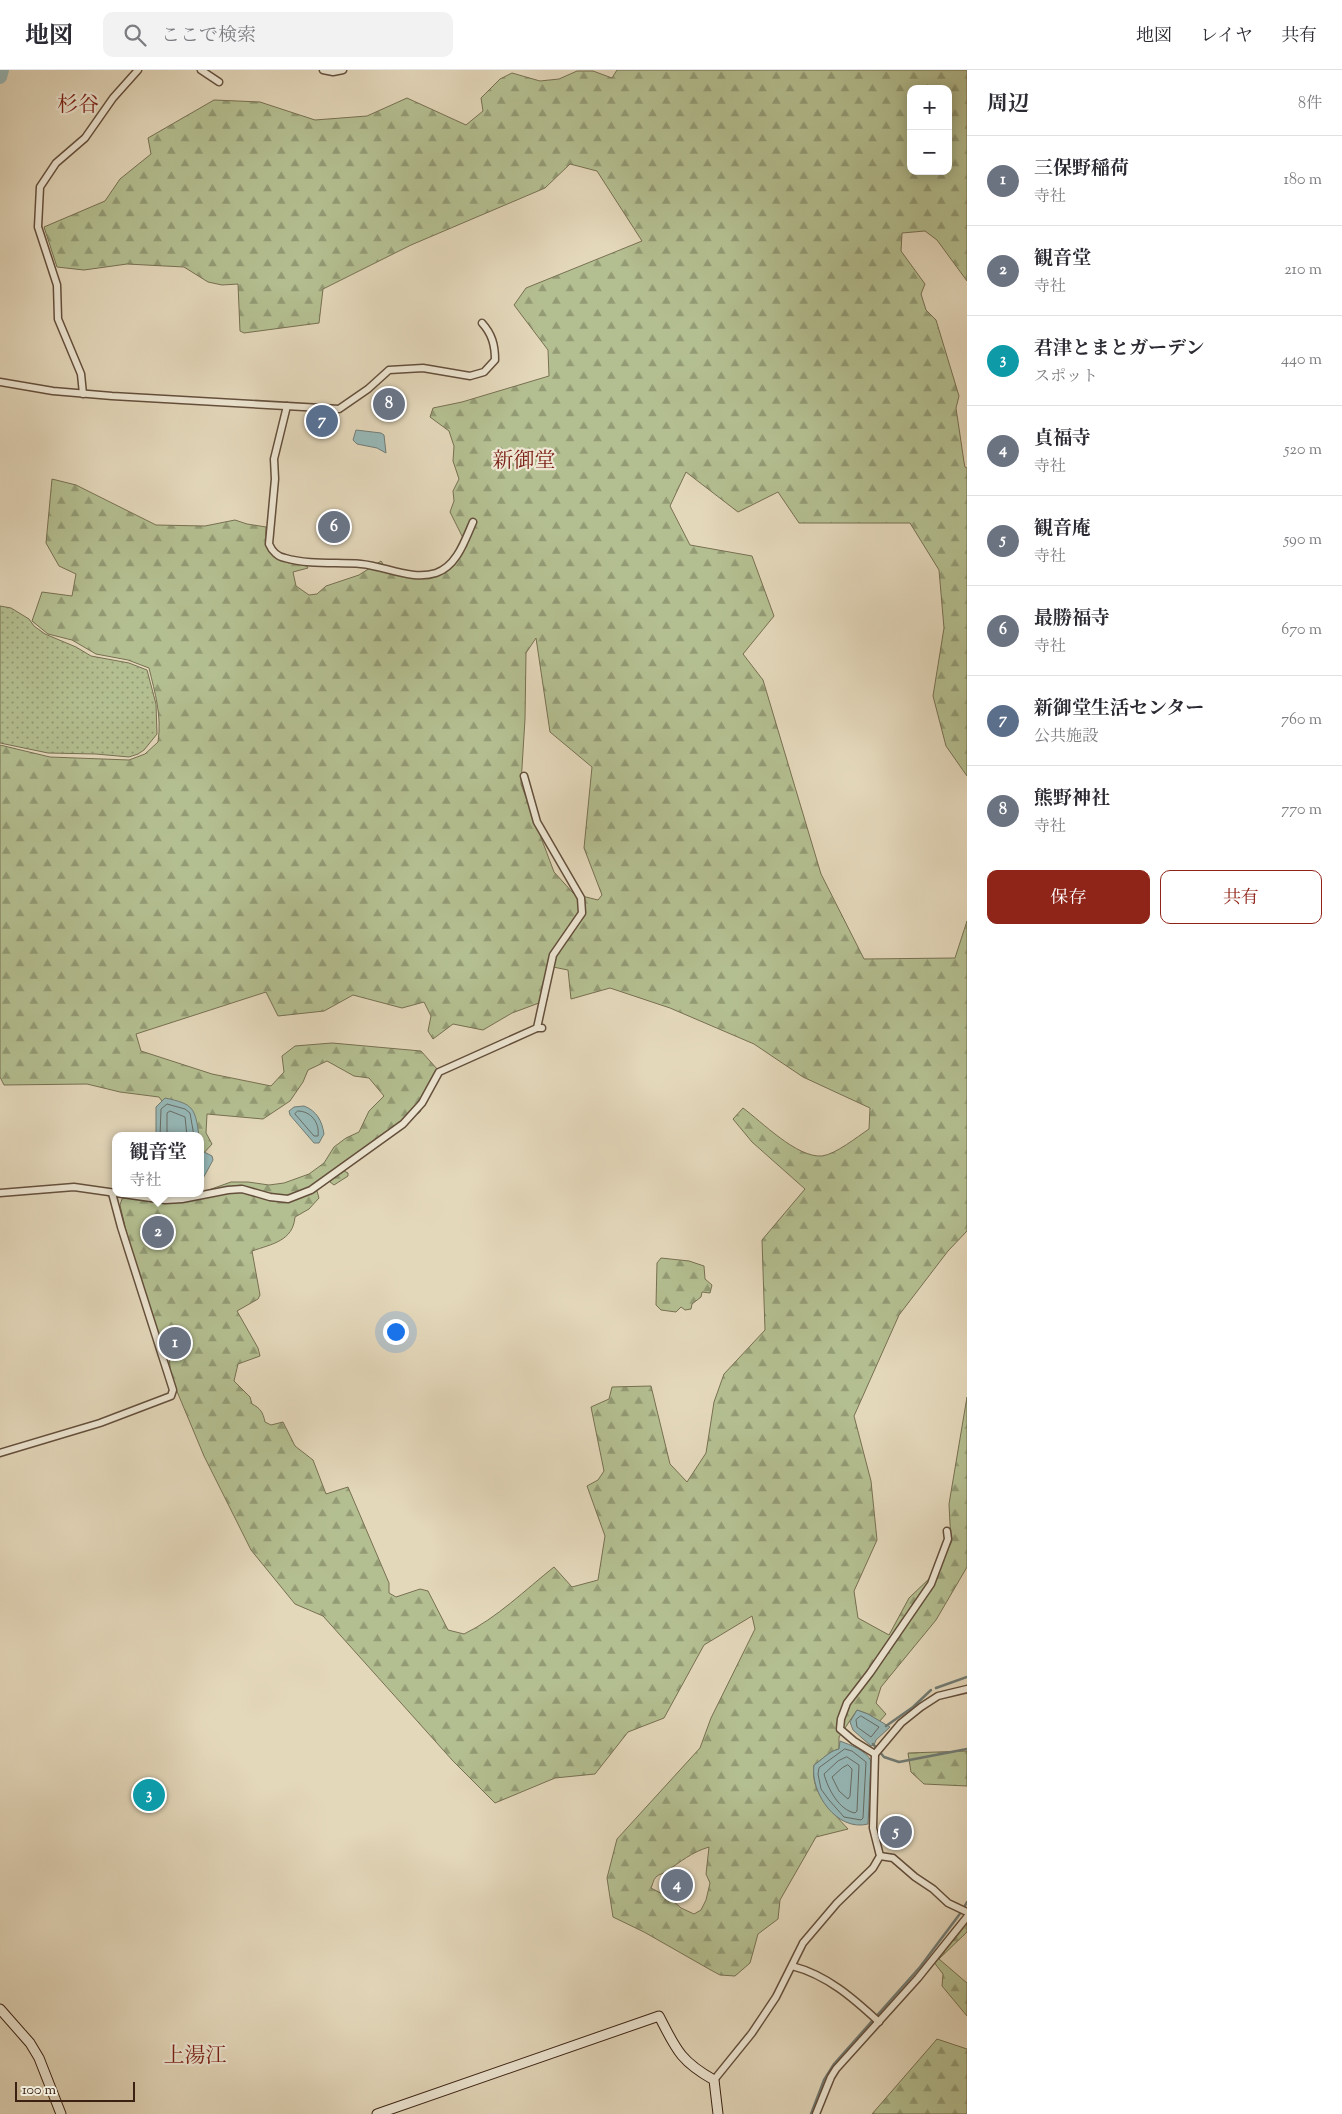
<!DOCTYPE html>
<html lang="ja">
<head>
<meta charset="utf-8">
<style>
  body { margin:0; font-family:"Sorts Mill Goudy","Noto Serif JP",serif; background:#f2f2f3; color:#2b2b33 }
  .controls { position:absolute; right:15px; top:15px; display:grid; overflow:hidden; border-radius:10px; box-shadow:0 2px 12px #0003 }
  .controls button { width:45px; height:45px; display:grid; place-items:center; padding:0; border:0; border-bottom:1px solid #e1e1e2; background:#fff; color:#2b2b33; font:25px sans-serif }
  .scale { position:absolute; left:15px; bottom:12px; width:120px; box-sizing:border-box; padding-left:5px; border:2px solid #3a2112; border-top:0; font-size:14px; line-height:18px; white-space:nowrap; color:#3a2112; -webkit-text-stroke:4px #ede6d3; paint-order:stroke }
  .you { position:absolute; left:395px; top:1261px; width:18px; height:18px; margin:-12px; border:4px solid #fff; border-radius:50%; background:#1a73e8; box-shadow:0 0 0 8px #1a73e833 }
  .badge { display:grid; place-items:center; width:32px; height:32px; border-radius:50%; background:#8f2418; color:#fff; font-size:16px; font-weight:700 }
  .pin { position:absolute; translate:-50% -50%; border:2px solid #fff; box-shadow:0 1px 5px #0006 }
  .popup { position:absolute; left:112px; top:1062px; width:92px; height:65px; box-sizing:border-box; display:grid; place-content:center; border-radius:10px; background:#fff; filter:drop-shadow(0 1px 4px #0005); font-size:16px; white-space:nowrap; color:#7c7c81 }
  .popup b { font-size:19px; color:#2b2b33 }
  .popup::after { content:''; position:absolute; left:50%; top:100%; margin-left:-10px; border:10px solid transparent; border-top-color:#fff }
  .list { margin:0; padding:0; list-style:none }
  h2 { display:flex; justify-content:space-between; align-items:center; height:65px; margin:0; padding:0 20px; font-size:21px }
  h2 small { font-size:16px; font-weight:400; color:#7c7c81 }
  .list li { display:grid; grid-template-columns:32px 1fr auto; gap:15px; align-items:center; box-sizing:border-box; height:90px; padding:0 20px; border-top:1px solid #e1e1e2 }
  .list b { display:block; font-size:19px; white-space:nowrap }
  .list p { margin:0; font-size:16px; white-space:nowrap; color:#7c7c81 }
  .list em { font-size:16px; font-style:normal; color:#7c7c81 }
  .actions { display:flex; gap:10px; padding:15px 20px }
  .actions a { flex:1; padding:11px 0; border:1px solid #8f2418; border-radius:10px; text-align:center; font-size:18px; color:#8f2418 }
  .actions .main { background:#8f2418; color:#fff }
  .icon { flex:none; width:28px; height:28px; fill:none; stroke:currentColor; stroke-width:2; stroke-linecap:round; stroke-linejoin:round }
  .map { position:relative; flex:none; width:967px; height:2044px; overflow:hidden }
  header { display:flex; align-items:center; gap:30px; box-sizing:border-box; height:70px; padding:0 25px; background:#fff; border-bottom:1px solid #e1e1e2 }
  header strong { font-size:24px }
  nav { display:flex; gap:28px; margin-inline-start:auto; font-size:18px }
  .search { width:350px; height:45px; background:#f2f2f3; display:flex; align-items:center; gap:12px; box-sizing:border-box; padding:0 18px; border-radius:10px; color:#7c7c81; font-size:19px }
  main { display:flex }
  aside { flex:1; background:#fff }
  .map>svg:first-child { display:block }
</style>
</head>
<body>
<header>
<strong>地図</strong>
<div class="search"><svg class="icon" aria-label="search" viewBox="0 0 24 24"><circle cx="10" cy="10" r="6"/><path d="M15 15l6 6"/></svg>ここで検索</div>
<nav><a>地図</a><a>レイヤ</a><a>共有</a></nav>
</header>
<main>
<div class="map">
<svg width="967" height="2044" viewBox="0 0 967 2044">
  <defs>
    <pattern id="grass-dots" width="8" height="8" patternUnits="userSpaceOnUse" patternTransform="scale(1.25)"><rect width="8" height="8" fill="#b4bf91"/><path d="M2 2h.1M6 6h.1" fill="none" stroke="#939b75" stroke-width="1.8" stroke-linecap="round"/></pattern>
    <pattern id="forest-firs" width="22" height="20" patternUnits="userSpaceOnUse" patternTransform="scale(1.25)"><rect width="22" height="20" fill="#b4bf91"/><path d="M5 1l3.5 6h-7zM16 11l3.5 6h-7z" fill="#939b75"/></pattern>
  </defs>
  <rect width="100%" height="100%" fill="#e4d8bb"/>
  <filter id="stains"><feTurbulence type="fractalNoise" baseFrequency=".004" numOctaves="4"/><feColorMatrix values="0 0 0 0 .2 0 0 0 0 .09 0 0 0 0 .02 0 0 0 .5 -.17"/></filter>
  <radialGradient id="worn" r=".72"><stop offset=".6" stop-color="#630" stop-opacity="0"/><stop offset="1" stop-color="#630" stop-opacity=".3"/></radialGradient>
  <!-- grass -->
  <path fill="url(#grass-dots)" stroke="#777052" d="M0 536 11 538 29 549 34 556 45 564 76 577 91 586 129 593 147 600 156 634 157 664 144 680 138 684 129 687 96 684 48 683 0 673Z"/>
  <!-- forest -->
  <g fill="url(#forest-firs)" stroke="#777052" fill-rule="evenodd">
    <path d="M617 0H967V211L937 170 925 161 902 163 901 181 925 214 921 224 926 240 936 250 959 326 956 338 964 392 965 397 967 398V706L946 676 933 626 944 558 939 500 910 453H799L778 422 738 442 686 402 670 436 690 475 752 486 774 546 743 584 763 610 821 804 864 889 955 888 967 851V1161L948 1181 899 1245 854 1346 871 1411 877 1470 854 1521 858 1548 889 1565 909 1528 932 1506 951 1473 949 1434 967 1327V1497L936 1550 881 1617 876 1633 886 1644 879 1652 868 1644 857 1640 839 1667V1679C829 1681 822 1690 814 1695 810 1723 831 1740 848 1759L816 1767 780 1830 778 1849 758 1864 750 1893 735 1906 720 1905 709 1899 644 1862 613 1847 607 1808 617 1769 700 1678 711 1648 755 1559 752 1546 704 1575 664 1648 628 1662 595 1704 555 1708 495 1733 453 1691 323 1546 295 1534 251 1480 204 1386 171 1307 168 1275 156 1261 131 1182 120 1135 122 1129 134 1123H200L231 1112H248L269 1115 284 1113 309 1104 324 1093 334 1077 346 1068 359 1062 369 1041 384 1026 369 1008 354 1006 327 991 308 1000 303 1012 290 1031 263 1049 207 1044 206 1063 212 1074 202 1085 200 1066H188L159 1027 120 1022 87 1014 4 1015 0 1007V675L50 687 129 690 145 684 158 672C162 646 155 623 149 598L128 590 96 584 72 570 48 564 32 551 42 522 72 526 76 504 59 496 46 473 52 409 76 415 156 455 205 456 235 450 247 454 266 457C266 463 265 472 267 478 273 492 293 494 307 496L308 498 293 502 296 516 309 525 317 524 326 516 359 505 381 491C386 500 392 502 402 505 433 516 449 497 467 476L450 442 454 431 453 421 459 409 453 391 454 376 449 361 430 347 433 338 462 332 549 306 548 280 514 235 526 218 642 171 597 101 570 94 545 118 411 175 323 219 319 253 244 263 240 261 238 214 222 215 208 212 184 197 127 194 84 200 57 197 44 157 105 131 120 109 151 84 148 68 214 30 260 32 315 50 367 46 407 28 466 55 483 41 481 28 500 9 512 3 540 11 559 9 577 1H593L612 8ZM911 19H948V101H911ZM536 568 550 662 592 697 584 778 602 825 598 830 574 824 554 802 521 714 525 649 526 583ZM553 897 568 900 571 929 610 918 670 938 754 974 803 1007 870 1038 869 1059C857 1067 836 1084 822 1086 797 1088 762 1052 743 1038L733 1049 752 1072 805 1119 762 1170 765 1260 724 1304 714 1332 706 1383 687 1412 670 1394 651 1316 612 1317 609 1329 591 1337 604 1401 598 1410 587 1416 605 1466 598 1510 572 1517 554 1497C525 1520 497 1548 464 1564L448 1560 428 1521 420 1519 396 1527 389 1523V1513L348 1417 326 1424 313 1390 295 1376 283 1352 271 1355 265 1352C263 1342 260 1338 252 1334L250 1327 234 1311 238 1294 260 1286 258 1278 237 1241 258 1229 260 1225 252 1181C272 1174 293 1171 295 1147L309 1139 319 1128 315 1114 328 1105 330 1112 334 1115 348 1106V1103L344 1101 342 1094 369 1076 375 1069 391 1062 420 1042 438 1000 421 981 332 973 295 976 282 986 284 1002 271 1016 212 1004 141 981 136 964 266 922 278 946 324 941 353 925 402 938 424 932 431 946 428 961 433 969 453 954 483 960 512 943 547 930ZM709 1777 706 1804 710 1813 706 1830 701 1840 694 1844 681 1838 670 1828 651 1818C653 1814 653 1810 656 1807 659 1804 663 1804 667 1801 680 1792 692 1782 709 1777Z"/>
    <path d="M661 1188 689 1191 704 1196 705 1209 712 1215 710 1223 702 1222 701 1227 692 1234 691 1239 685 1240 681 1237 676 1242 661 1240 656 1235 657 1193Z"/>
    <path d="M967 1681V1716L924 1714 911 1702 908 1683Z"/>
    <path d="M967 1851V1862L939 1889 967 1913V1946L942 1916 943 1904 933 1891Z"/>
    <path d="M937 1969 967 1979V2044H872Z"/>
  </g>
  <!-- water -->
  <g fill="#97b8b7" stroke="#727c75">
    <path d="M356 360 381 363 384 365 386 383 377 378 357 374 353 370Z"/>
    <path d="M165 1028C194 1034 195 1038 199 1066H156V1037Z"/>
    <path d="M304 1036C317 1041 322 1051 324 1064L319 1073H314L290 1045 289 1041 294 1037Z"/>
    <path d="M200 1074 204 1082 212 1086 213 1090 201 1112Z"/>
    <path d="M857 1640 868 1644 890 1657 876 1670 874 1675 871 1676 853 1660 850 1652Z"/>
    <path d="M840 1671C850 1675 866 1680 871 1691L868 1754C837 1762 810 1723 814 1695 822 1690 829 1681 839 1679Z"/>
  </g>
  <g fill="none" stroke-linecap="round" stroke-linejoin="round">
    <!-- shore -->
    <g stroke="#686c64" stroke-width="1">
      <path d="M298 1041C311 1041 320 1053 318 1066H314L295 1044Z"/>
      <path d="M160 1066 161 1039 167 1034 185 1039 190 1043 194 1066"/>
      <path d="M167 1066V1043L170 1041 185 1047 187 1066"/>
      <path d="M861 1646 879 1657 871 1667 857 1657 856 1650Z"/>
      <path d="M845 1679 852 1681 866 1692 863 1748 861 1750 844 1747 829 1730 821 1719 818 1704 819 1698Z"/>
      <path d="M847 1687 859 1695 857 1741 855 1743C839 1740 828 1719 824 1704L838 1691Z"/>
      <path d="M848 1695 852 1699 850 1726 848 1729 839 1721 832 1707 842 1698Z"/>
    </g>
    <!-- stream -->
    <g stroke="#727c75" stroke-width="2.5">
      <path d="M936 1618 967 1607"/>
      <path d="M886 1656 913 1637 931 1620"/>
      <path d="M873 1674 884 1687 899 1692 967 1679"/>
      <path d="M811 2044 824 2010 834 1994 920 1897 962 1841 967 1832"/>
    </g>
    <!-- river -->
    <path stroke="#97b8b7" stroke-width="14" d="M0 7 2 0"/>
    <defs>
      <g id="street">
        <path d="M201 0 219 12"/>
        <path d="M323 0 333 2 343 0"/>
        <path d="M0 312 53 321 112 326 339 339 368 319 389 300 423 298 470 306 484 302 495 290C495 275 492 264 482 253"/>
        <path d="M83 324 81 304 58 249 57 215 38 157 40 117 56 93 85 68 113 28 138 0"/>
        <path d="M287 336 274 389 275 409 269 474C272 481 278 487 285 488 310 495 336 492 361 494 385 496 412 511 436 503 457 496 465 470 473 452"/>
        <path d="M524 706 537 752 581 828 582 843 553 885 537 958"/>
        <path d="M0 1123 74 1117 165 1130 182 1129 228 1120 242 1119 270 1127 288 1129 311 1120 403 1054 422 1033 439 1002 537 958H542"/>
        <path d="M0 1383 100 1353 171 1326 173 1320 121 1157 112 1123"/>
        <path d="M875 1684 854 1671 840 1659 841 1649 847 1633 870 1603 931 1514 948 1469 947 1461"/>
        <path d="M880 1786 893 1788 915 1807 933 1819 948 1833 967 1842"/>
        <path d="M792 1896C827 1905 853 1928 879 1952"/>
        <path d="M714 2010 752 1963 776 1927 803 1873 837 1833 873 1798 880 1786 873 1758 875 1684 901 1653 921 1637 938 1626 967 1619"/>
        <path d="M816 2044 831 2007 836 1999 918 1908 967 1847"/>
      </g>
      <g id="secondary">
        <path d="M0 1939 30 1973 39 1988 61 2044"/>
        <path d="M377 2044 659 1946C676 1979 680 1991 714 2010L718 2044"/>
      </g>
    </defs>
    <!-- street casing -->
    <use href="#street" stroke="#644f3c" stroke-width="9"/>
    <!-- secondary casing -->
    <use href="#secondary" stroke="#3a2112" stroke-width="11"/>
    <!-- street -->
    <use href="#street" stroke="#ede6d3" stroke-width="6"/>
    <!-- secondary -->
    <use href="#secondary" stroke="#ede6d3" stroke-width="9"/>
  </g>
  <g text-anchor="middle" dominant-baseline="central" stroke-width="4.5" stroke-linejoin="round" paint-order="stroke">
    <!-- quarter labels -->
    <g font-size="21" fill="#7a1f14" stroke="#ede6d3">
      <text x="78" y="36">杉谷</text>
      <text x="524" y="392">新御堂</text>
      <text x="195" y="1987">上湯江</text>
    </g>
  </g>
  <rect width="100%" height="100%" filter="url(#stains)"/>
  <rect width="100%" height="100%" fill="url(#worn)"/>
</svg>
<div class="controls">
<button>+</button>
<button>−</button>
</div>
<div class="scale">100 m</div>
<div class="you"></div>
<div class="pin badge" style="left:175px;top:1273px;background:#6b7280">1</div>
<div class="pin badge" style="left:158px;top:1162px;background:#6b7280">2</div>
<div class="popup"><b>観音堂</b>寺社</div>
<div class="pin badge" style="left:149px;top:1725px;background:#0f9aa8">3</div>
<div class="pin badge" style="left:677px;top:1815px;background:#6b7280">4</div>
<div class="pin badge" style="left:896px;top:1762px;background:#6b7280">5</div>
<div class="pin badge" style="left:334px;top:457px;background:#6b7280">6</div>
<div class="pin badge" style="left:322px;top:351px;background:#5c6f8a">7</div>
<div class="pin badge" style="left:389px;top:334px;background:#6b7280">8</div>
</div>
<aside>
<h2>周辺<small>8件</small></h2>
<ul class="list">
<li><span class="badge" style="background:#6b7280">1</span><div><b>三保野稲荷</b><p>寺社</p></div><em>180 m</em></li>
<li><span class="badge" style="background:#6b7280">2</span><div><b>観音堂</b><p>寺社</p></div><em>210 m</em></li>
<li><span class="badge" style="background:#0f9aa8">3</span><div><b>君津とまとガーデン</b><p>スポット</p></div><em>440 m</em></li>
<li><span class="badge" style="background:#6b7280">4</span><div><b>貞福寺</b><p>寺社</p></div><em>520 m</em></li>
<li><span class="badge" style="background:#6b7280">5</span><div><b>観音庵</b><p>寺社</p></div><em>590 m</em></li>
<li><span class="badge" style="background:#6b7280">6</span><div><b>最勝福寺</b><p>寺社</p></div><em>670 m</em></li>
<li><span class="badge" style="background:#5c6f8a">7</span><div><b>新御堂生活センター</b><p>公共施設</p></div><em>760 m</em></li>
<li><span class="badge" style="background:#6b7280">8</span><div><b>熊野神社</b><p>寺社</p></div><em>770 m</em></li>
</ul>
<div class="actions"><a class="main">保存</a><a>共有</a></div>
</aside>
</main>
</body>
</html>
